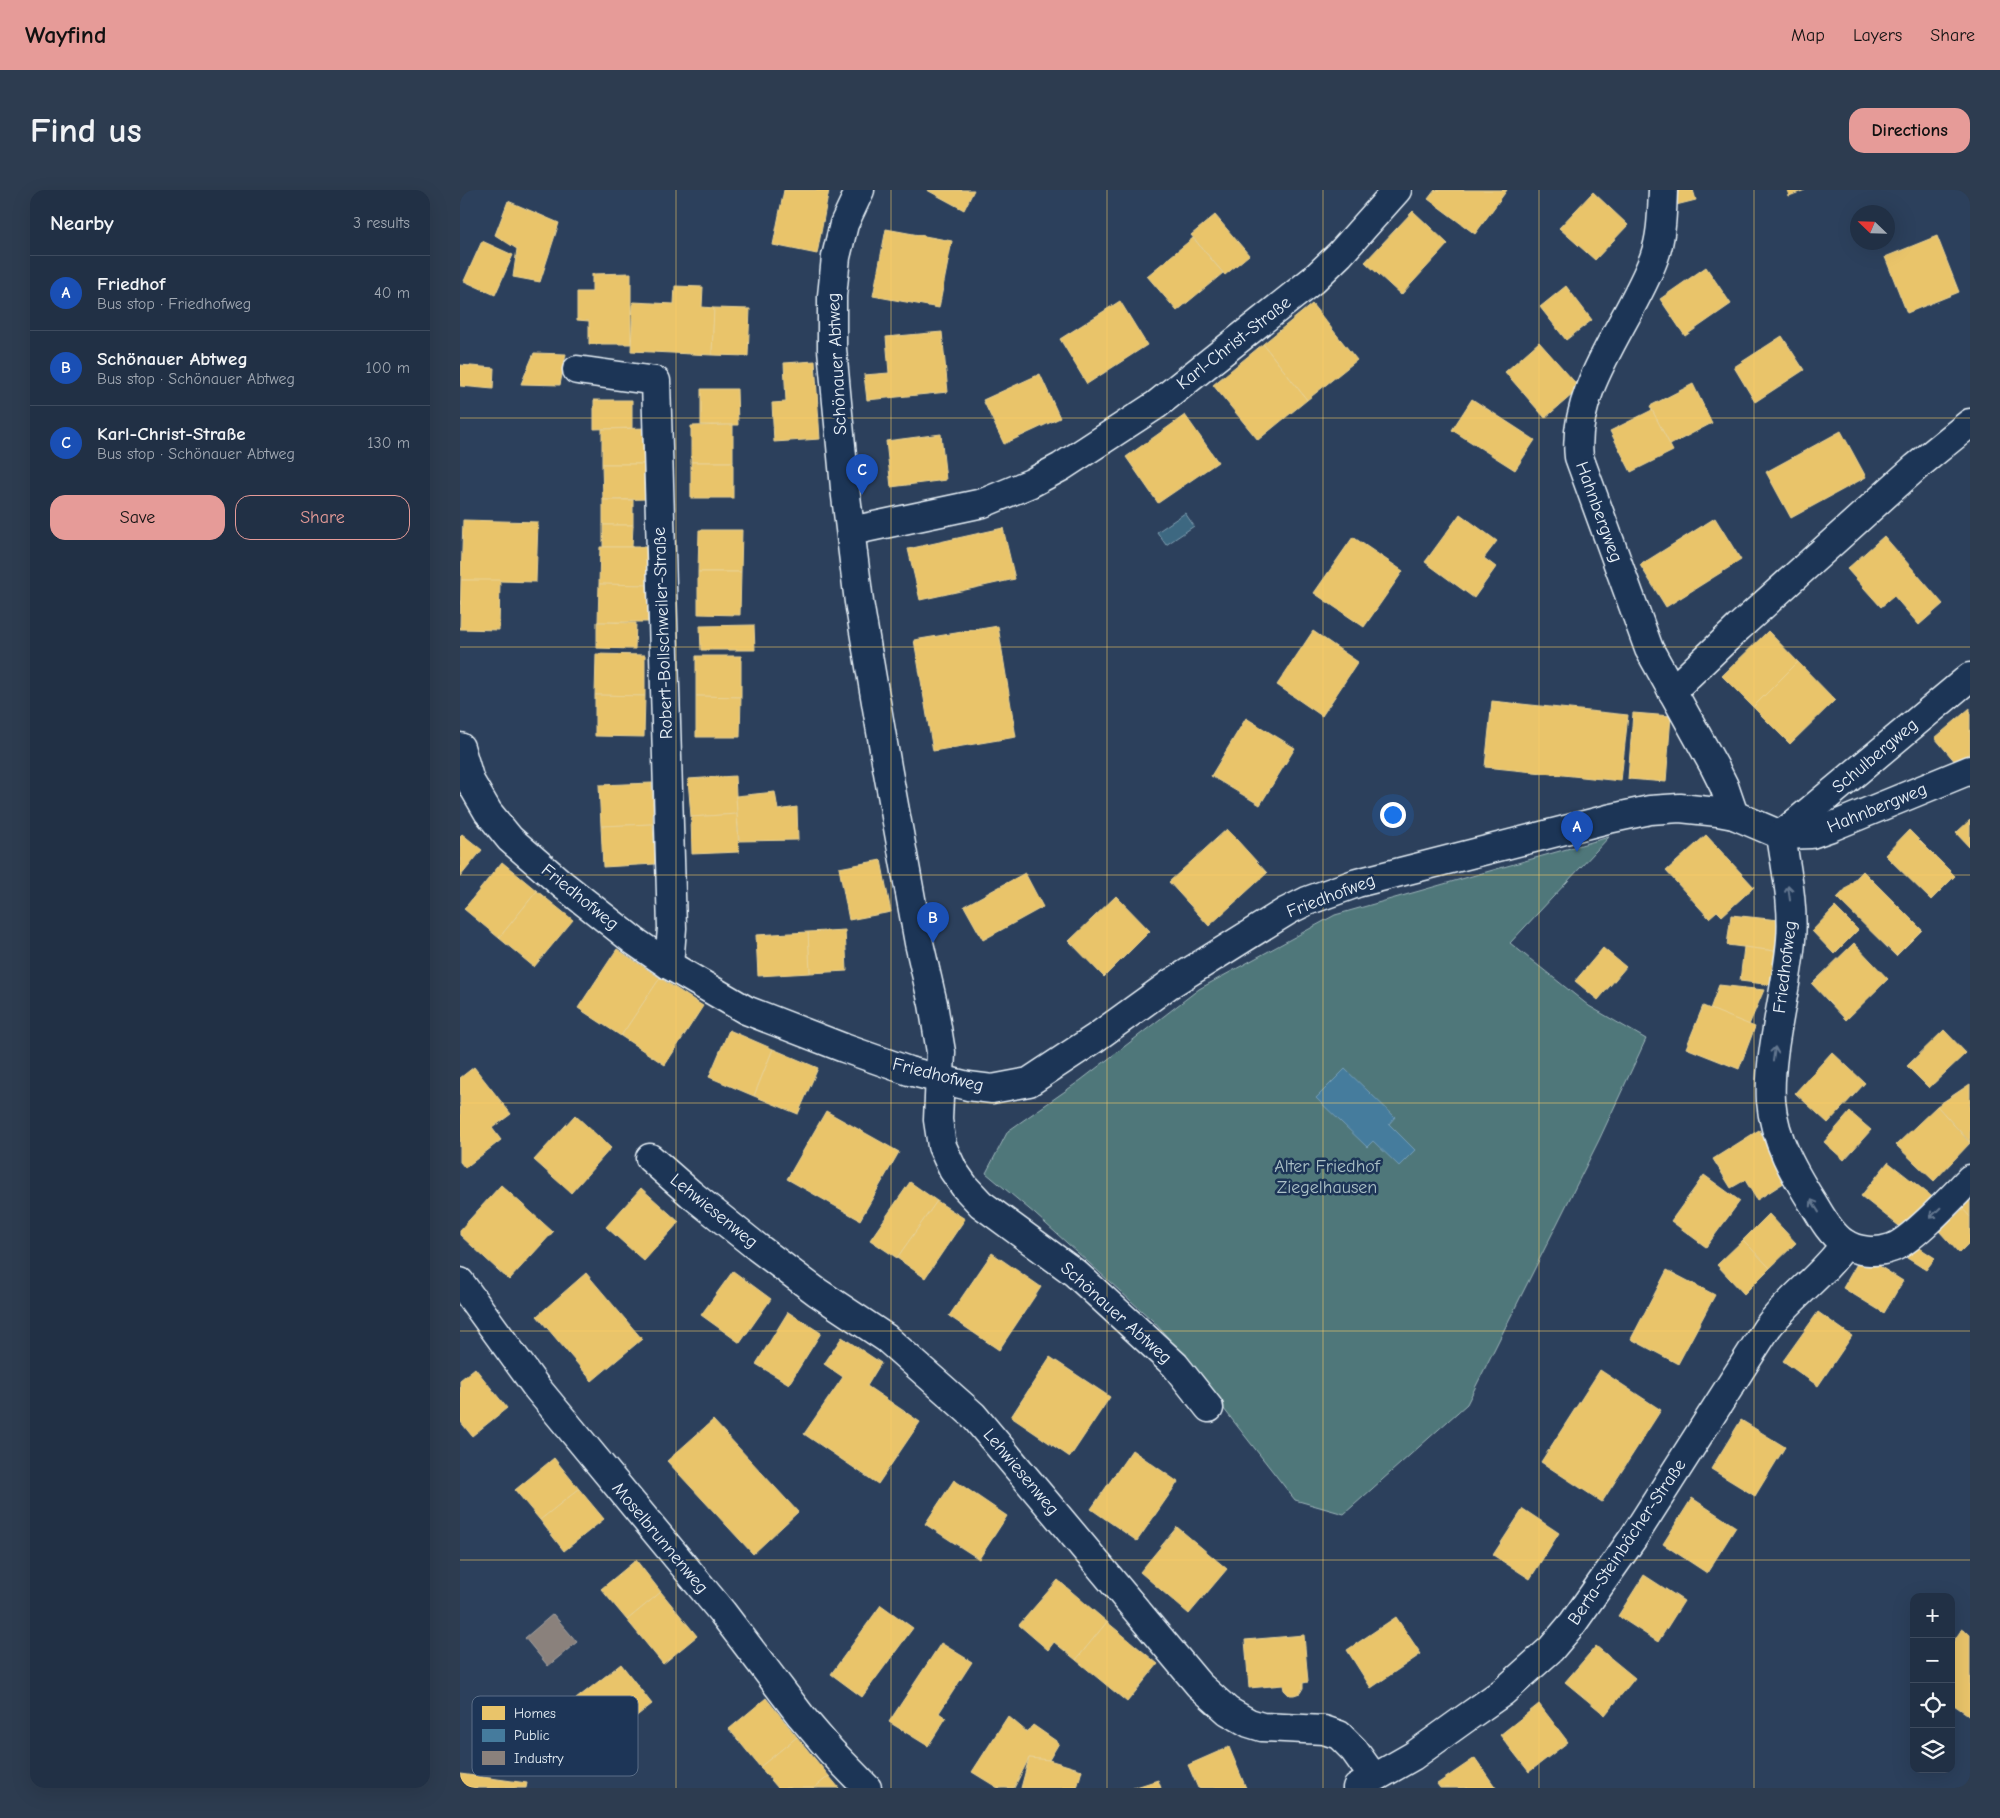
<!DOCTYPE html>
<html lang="en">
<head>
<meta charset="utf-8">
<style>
  body { margin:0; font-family:"Comic Neue",sans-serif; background:#2d3c50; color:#f1f3f6 }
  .controls { position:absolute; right:15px; bottom:15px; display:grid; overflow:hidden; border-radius:10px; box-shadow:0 5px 20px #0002 }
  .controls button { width:45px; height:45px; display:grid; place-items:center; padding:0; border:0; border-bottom:1px solid #3e4b5e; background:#213045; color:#f1f3f6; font:25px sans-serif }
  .compass { position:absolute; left:1390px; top:15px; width:45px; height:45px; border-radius:50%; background:#213045; box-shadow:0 5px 20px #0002; rotate:293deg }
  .you { position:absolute; left:932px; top:624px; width:18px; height:18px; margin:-12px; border:4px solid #fff; border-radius:50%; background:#1a73e8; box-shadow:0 0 0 8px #1a73e833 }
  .badge { display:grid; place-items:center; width:32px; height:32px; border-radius:50%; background:#e69b98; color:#fff; font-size:16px; font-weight:700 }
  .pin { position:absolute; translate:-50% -41px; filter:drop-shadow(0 1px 2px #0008) }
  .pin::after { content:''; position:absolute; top:26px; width:18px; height:15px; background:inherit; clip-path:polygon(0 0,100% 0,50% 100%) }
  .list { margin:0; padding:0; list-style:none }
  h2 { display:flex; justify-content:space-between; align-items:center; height:65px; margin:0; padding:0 20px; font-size:21px }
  h2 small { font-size:16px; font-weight:400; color:#a2a9b3 }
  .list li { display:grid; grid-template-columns:32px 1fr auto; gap:15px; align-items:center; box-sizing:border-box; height:75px; padding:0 20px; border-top:1px solid #3e4b5e }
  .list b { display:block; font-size:19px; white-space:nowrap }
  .list p { margin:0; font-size:16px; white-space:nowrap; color:#a2a9b3 }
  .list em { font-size:16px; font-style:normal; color:#a2a9b3 }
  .actions { display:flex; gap:10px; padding:15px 20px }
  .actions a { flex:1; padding:11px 0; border:1px solid #e69b98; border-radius:15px; text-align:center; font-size:18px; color:#e69b98 }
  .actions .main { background:#e69b98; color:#111 }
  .icon { flex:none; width:28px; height:28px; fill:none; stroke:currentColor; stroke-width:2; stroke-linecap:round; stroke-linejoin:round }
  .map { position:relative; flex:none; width:1510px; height:1598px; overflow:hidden; border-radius:15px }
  header { display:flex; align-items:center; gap:30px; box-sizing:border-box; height:70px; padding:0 25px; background:#e69b98; color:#111 }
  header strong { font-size:24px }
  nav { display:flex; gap:28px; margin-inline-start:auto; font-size:18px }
  .intro { display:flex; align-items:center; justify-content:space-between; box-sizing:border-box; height:120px; padding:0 30px }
  h1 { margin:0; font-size:35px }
  .button { padding:12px 22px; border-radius:15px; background:#e69b98; color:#111; font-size:18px; font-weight:700 }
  main { display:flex; gap:30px; padding:0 30px }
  aside { flex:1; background:#213045; border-radius:15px; box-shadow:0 5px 20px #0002 }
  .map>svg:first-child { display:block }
</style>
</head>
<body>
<header>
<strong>Wayfind</strong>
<nav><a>Map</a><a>Layers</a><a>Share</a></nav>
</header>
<div class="intro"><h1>Find us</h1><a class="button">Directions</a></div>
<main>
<aside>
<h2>Nearby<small>3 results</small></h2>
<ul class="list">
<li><span class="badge" style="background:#1a4fb4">A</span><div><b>Friedhof</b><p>Bus stop · Friedhofweg</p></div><em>40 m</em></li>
<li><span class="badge" style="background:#1a4fb4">B</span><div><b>Schönauer Abtweg</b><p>Bus stop · Schönauer Abtweg</p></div><em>100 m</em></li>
<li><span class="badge" style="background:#1a4fb4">C</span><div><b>Karl-Christ-Straße</b><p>Bus stop · Schönauer Abtweg</p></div><em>130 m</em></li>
</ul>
<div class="actions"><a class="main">Save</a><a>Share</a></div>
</aside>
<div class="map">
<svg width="1510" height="1598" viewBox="0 0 1510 1598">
  <rect width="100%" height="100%" fill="#2c405c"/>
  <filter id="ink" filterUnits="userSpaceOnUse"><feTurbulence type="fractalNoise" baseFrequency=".02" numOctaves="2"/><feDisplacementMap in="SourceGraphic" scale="10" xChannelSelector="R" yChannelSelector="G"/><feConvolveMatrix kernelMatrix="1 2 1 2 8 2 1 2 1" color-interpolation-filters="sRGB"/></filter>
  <g filter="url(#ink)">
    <!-- green -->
    <path fill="#4f777a" stroke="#9cb4b9" d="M1149 647 1050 753 1129 816 1186 849 1139 950 1007 1214 884 1324 835 1310 710 1150 693 1131 575 1024 526 983 548 941 621 890 739 799 875 725Z"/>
    <!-- water -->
    <path fill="#3c6881" stroke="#819fb1" d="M725 323 734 336 706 355 697 342Z"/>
    <!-- homes -->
    <g fill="#e9c46a" stroke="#e9d295">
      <path d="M324 0H369L357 64 313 55Z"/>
      <path d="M467 0H514L504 20Z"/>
      <path d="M975 0H1047L1015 44 968 9Z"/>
      <path d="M1212 0H1233L1236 10 1216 15Z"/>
      <path d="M1327 0H1345L1329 6Z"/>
      <path d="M1133 2 1168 35 1135 70 1099 38Z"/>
      <path d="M48 11 99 33 80 92 53 87 57 59 35 45Z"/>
      <path d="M953 21 988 54 941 105 905 72Z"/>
      <path d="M755 25 789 65 765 85 731 45Z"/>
      <path d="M426 39 492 51 479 118 413 106Z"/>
      <path d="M1477 46 1499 102 1447 123 1425 67Z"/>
      <path d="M733 48 763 83 717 121 687 86Z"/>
      <path d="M22 51 53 65 35 105 4 91Z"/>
      <path d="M1246 77 1271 114 1225 146 1200 109Z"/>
      <path d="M171 83V154H129V131L117 130V102H132V84Z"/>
      <path d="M215 96 243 97 242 117 254 118 252 165 171 161 173 112 214 114Z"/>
      <path d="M1106 96 1132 130 1106 150 1080 117Z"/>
      <path d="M660 111 687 155 627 194 600 149Z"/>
      <path d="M852 114 897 170 847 210 803 154Z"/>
      <path d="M254 118 290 119 288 166 252 165Z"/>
      <path d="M482 142 488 202 407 210 404 185 429 183 426 147Z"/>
      <path d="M1322 146 1344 180 1295 212 1274 177Z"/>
      <path d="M1079 152 1120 198 1085 228 1045 182Z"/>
      <path d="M803 154 847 210 798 250 753 195Z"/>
      <path d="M74 163 106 164 100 195 61 194Z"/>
      <path d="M355 171 360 249 314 252 312 213 326 212 324 173Z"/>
      <path d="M0 175 34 178 33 199 0 196Z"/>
      <path d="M580 184 600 228 544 254 523 210Z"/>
      <path d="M1233 194 1252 233 1210 255 1190 216Z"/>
      <path d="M241 199H277L278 235H241Z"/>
      <path d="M1012 209 1075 250 1055 280 992 240Z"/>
      <path d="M134 210H172V238L134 239Z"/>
      <path d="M1192 220 1213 261 1171 282 1150 241Z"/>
      <path d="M725 225 758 272 698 313 666 267Z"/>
      <path d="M273 235V272H231V236Z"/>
      <path d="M189 238V274H142V239Z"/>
      <path d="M1381 241 1406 287 1331 328 1306 282Z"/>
      <path d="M481 244 486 290 431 297 426 251Z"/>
      <rect x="231" y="272" width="42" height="36"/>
      <path d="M142 274H189V309L143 310Z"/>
      <rect x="143" y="310" width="30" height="25"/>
      <path d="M1000 324 1037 351 1024 368 1036 377 1014 408 965 372Z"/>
      <path d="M1255 328 1281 370 1206 417 1180 375Z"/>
      <path d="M3 330 78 332 76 392 1 390Z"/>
      <path d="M143 335H173L172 357H143Z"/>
      <path d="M543 338 555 389 460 410 448 359Z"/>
      <path d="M239 340H282L281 382H238Z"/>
      <path d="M1424 346 1483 414 1459 435 1434 406 1421 417 1387 379Z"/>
      <path d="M893 347 943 381 904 437 854 403Z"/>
      <path d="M140 357H188V395L139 394Z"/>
      <path d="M238 382H281L280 425 238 424Z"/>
      <path d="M1 390H40L39 440 0 439Z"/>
      <path d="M139 394 188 395V432H138Z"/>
      <path d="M137 432 176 433 175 459 137 458Z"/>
      <path d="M294 435 295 460H241L240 436Z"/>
      <path d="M538 436 556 547 473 561 454 450Z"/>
      <path d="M853 441 898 472 862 526 817 495Z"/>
      <path d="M1308 441 1338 472 1293 517 1262 486Z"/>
      <path d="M136 464 185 465V506L135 505Z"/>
      <path d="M236 466H281V507L236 506Z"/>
      <path d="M1338 472 1375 510 1330 554 1293 517Z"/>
      <path d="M135 505 185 506 184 547 135 546Z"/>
      <path d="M236 506 281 507 280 547H236Z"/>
      <path d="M1032 511 1168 525 1161 591 1025 577Z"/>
      <path d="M1510 518V563L1497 574 1475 548Z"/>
      <path d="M1173 523 1211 526 1206 592 1168 589Z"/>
      <path d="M786 528 835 558 800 615 751 586Z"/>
      <path d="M275 586 277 624 231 627 228 589Z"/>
      <path d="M192 593 193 634 141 636 139 595Z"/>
      <path d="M315 602 318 620 337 617 338 650 279 651 276 606Z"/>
      <path d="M277 624 279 662 232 664 231 627Z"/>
      <path d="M1510 630V658L1496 643Z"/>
      <path d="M193 634 195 674 143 677 141 636Z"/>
      <path d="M767 639 807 683 749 736 709 692Z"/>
      <path d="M1449 640 1495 686 1471 710 1425 665Z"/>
      <path d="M2 644 22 660 0 687V646Z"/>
      <path d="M1246 645 1294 697 1262 726 1257 721 1249 728 1206 681Z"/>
      <path d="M421 670 431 722 389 730 379 678Z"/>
      <path d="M42 672 77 701 39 748 4 719Z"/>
      <path d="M1403 681 1462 740 1436 766 1377 708Z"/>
      <path d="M565 683 583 717 523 750 504 716Z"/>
      <path d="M77 701 113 730 74 777 39 748Z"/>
      <path d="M656 706 690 741 644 787 609 751Z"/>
      <path d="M1375 717 1398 740 1374 764 1352 741Z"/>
      <path d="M1271 725 1319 730 1315 761 1267 755Z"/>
      <path d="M385 740 387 781 350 783 348 742Z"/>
      <path d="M348 742 350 783 298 786 296 745Z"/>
      <path d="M1394 753 1428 789 1386 830 1352 794Z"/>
      <path d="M1284 757 1315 761 1312 795 1280 791Z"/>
      <path d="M1143 758 1166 777 1138 810 1115 791Z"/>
      <path d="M157 759 200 788 161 846 118 818Z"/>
      <path d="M200 788 243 816 205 875 161 846Z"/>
      <path d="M1259 795 1304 800 1289 835 1250 819Z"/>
      <path d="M1243 816 1295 837 1279 879 1226 858Z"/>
      <path d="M269 840 313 859 294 906 249 887Z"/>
      <path d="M1484 840 1506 863 1469 898 1447 876Z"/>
      <path d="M313 859 358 878 338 924 294 906Z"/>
      <path d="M1372 862 1405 893 1368 933 1335 903Z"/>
      <path d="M14 877 51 924 32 938 41 950 5 978 0 972V888Z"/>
      <path d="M1510 894V952L1477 916Z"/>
      <path d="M1477 916 1510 953 1474 991 1436 955Z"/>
      <path d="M366 921 439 962 400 1030 327 989Z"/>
      <path d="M1390 922 1411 940 1384 970 1364 952Z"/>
      <path d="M115 925 151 958 111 1003 74 970Z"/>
      <path d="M1299 940 1330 989 1297 1010 1285 990 1271 998 1253 969Z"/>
      <path d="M1428 972 1475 1009 1448 1043 1401 1006Z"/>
      <path d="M1244 985 1280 1011 1246 1057 1211 1031Z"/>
      <path d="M450 992 477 1011 437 1068 410 1050Z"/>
      <path d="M41 995 93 1042 49 1090 0 1045V1040Z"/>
      <path d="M181 998 219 1032 184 1071 146 1037Z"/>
      <path d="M1510 1003V1027L1496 1013Z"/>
      <path d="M477 1011 505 1029 465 1088 437 1068Z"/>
      <path d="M1503 1019 1510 1027V1052L1499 1063 1479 1041Z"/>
      <path d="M1309 1024 1336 1053 1310 1078 1283 1050Z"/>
      <path d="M1283 1050 1310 1078 1284 1104 1257 1075Z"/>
      <path d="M1455 1055 1475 1068 1466 1080 1447 1068Z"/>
      <path d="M532 1063 581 1097 539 1160 489 1126Z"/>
      <path d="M1402 1065 1443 1091 1424 1123 1383 1098Z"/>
      <path d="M1207 1080 1255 1105 1218 1174 1171 1149Z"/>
      <path d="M273 1081 311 1109 280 1153 241 1125Z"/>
      <path d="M126 1083 182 1149 132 1191 77 1126Z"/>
      <path d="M328 1122 361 1143 329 1194 296 1174Z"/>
      <path d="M1358 1122 1392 1146 1358 1196 1323 1171Z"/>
      <path d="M382 1147 421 1173 407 1196 460 1232 418 1294 344 1244 383 1187 364 1174Z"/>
      <path d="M590 1167 650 1207 610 1267 551 1227Z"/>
      <path d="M15 1178 47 1218 12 1246 0 1231V1190Z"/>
      <path d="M1140 1180 1201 1220 1142 1312 1081 1272Z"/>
      <path d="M253 1230 338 1322 293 1364 207 1271Z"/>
      <path d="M1281 1230 1325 1257 1295 1306 1251 1279Z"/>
      <path d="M672 1260 718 1292 677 1351 631 1319Z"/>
      <path d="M94 1268 119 1299 80 1330 55 1300Z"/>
      <path d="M494 1290 547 1326 519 1369 465 1334Z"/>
      <path d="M119 1299 144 1329 104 1361 80 1330Z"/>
      <path d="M1232 1308 1276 1337 1247 1383 1203 1354Z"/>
      <path d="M1063 1319 1099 1343 1070 1389 1033 1365Z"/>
      <path d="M717 1337 767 1379 729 1424 680 1382Z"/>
      <path d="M176 1370 201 1402 167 1430 141 1399Z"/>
      <path d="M1184 1385 1224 1411 1198 1452 1158 1426Z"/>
      <path d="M598 1390 647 1432 616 1470 594 1452 588 1460 559 1435Z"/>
      <path d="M201 1402 237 1446 203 1474 167 1430Z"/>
      <path d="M421 1415 453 1438 402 1507 371 1484Z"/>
      <path d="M936 1427 961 1464 911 1498 887 1460Z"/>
      <path d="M647 1432 698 1474 667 1512 616 1470Z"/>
      <path d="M1502 1439 1510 1444V1526L1491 1513V1455Z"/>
      <path d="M844 1445 848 1492 843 1493V1498L840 1503 834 1505H829L824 1500 823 1495 789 1498 785 1450Z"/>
      <path d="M481 1453 512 1472 479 1523 486 1528 468 1556 429 1532Z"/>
      <path d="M1136 1456 1175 1488 1145 1525 1105 1492Z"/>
      <path d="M161 1474 192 1514 147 1549 116 1509Z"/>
      <path d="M306 1508 337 1547 300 1577 269 1539Z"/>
      <path d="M1079 1514 1108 1552 1069 1582 1040 1545Z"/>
      <path d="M548 1526 567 1542 573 1535 599 1553 589 1570 569 1568 554 1598H538L512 1582Z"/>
      <path d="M337 1547 369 1586 354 1598H318L300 1577Z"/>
      <path d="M769 1557 786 1598H738L728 1575Z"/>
      <path d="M569 1568 589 1570 622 1580 617 1598H561Z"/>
      <path d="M1015 1568 1036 1598H980L977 1594Z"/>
      <path d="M0 1584 67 1593 66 1598H0Z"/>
      <path d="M369 1586 379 1598H354Z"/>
      <path d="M698 1590 701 1598H673Z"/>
    </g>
    <!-- public -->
    <path fill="#457b9d" stroke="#769eb8" d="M885 879 935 927 929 934 955 960 939 976 913 951 907 957 856 908Z"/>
    <!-- industry -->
    <path fill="#8a817c" stroke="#a6a3a1" d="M93 1424 117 1452 88 1476 65 1448Z"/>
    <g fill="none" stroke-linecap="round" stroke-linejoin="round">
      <defs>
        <g id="minor">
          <path d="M400 0 384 34 376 67 372 106V159L385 298 399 412 427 577 459 753 473 814 481 862 478 930 482 956 493 980 505 997 521 1014 615 1083 715 1175 749 1218"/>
          <path d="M1203 0C1202 23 1202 46 1194 68 1171 131 1111 198 1119 267L1189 459 1254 576 1264 596 1274 625"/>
          <path d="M117 180 196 191 212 738 209 775"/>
          <path d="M391 341 523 313 571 293 601 277 696 215 853 90 880 64 937 0"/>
          <path d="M1212 501 1279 437 1456 277 1510 233"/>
          <path d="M0 557 10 591 28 622 50 649 103 695 174 751 209 775 286 820 384 858 449 881 508 896 532 899 569 892 634 849 710 794 827 721 847 711 897 693 1148 629 1190 620 1220 618 1258 622 1274 625 1321 645 1351 644 1371 637 1510 580"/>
          <path d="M1321 645C1326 680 1334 715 1331 750 1327 801 1308 861 1311 911 1314 950 1335 985 1356 1018 1363 1030 1372 1045 1384 1053 1397 1062 1417 1063 1431 1058 1451 1052 1493 1006 1510 989"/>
          <path d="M1321 645 1510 487"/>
          <path d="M190 968 231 1004 297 1057 357 1102 426 1148 513 1225 739 1495 768 1521 789 1533 802 1537 864 1540 879 1545 894 1560 914 1588"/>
          <path d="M0 1092 77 1198 262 1422 341 1526 371 1561 407 1598"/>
          <path d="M897 1598 953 1566 1006 1528 1043 1502 1091 1459 1113 1433 1173 1348 1307 1138C1330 1107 1363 1086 1385 1054"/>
        </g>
      </defs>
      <!-- minor casing -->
      <use href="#minor" stroke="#e8f1f8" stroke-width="31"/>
      <!-- minor -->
      <use href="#minor" stroke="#1d3557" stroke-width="28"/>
    </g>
    <!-- one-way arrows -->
    <defs><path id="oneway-shaft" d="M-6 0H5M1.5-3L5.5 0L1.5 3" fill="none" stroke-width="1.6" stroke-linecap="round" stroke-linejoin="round" transform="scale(1.25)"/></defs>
    <g stroke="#64778f">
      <use href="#oneway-shaft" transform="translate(1329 703) rotate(-98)"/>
      <use href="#oneway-shaft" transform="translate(1314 864) rotate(-82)"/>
      <use href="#oneway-shaft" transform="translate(1355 1016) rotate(-122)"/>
      <use href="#oneway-shaft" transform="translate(1475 1023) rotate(136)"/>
    </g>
  </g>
  <!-- grid -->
  <path fill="none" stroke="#ffd166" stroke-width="1" stroke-opacity="0.55" d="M216 0V1598M431 0V1598M647 0V1598M863 0V1598M1079 0V1598M1294 0V1598M0 228H1510M0 457H1510M0 685H1510M0 913H1510M0 1141H1510M0 1370H1510"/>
  <g text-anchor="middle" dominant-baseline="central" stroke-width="5" stroke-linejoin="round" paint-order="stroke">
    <!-- street labels -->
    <g font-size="18" fill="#e8f1f8" stroke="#1d3557">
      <text transform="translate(774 153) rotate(-38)">Karl-Christ-Straße</text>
      <text transform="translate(377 174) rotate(-93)">Schönauer Abtweg</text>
      <text transform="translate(1139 322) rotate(70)">Hahnbergweg</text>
      <text transform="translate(203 443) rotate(-92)">Robert-Bollschweiler-Straße</text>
      <text transform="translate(1415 566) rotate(-40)">Schulbergweg</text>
      <text transform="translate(1417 618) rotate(-22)">Hahnbergweg</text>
      <text transform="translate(871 706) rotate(-21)">Friedhofweg</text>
      <text transform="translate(120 707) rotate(39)">Friedhofweg</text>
      <text transform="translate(1325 777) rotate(-83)">Friedhofweg</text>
      <text transform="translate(478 885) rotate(14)">Friedhofweg</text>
      <text transform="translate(254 1021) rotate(39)">Lehwiesenweg</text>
      <text transform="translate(656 1123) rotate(42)">Schönauer Abtweg</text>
      <text transform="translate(561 1282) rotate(50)">Lehwiesenweg</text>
      <text transform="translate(200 1348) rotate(50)">Moselbrunnenweg</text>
      <text transform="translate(1167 1352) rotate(-56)">Berta-Steinbächer-Straße</text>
    </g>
    <!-- park labels -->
    <g font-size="18" fill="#abc0c6" stroke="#1d3557">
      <text x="867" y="976">Alter Friedhof<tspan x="867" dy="21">Ziegelhausen</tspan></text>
    </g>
  </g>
  <!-- legend -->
  <rect x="12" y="1506" width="166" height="80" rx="8" fill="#1d3557" stroke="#5a6d87" stroke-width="1"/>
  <rect x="22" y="1516" width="23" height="14" fill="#e9c46a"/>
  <rect x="22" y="1539" width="23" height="13" fill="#457b9d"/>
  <rect x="22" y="1561" width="23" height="14" fill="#8a817c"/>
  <g font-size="14" fill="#e8f1f8">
    <text x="54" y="1528">Homes</text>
    <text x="54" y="1550">Public</text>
    <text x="54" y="1573">Industry</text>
  </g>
</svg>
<div class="controls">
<button>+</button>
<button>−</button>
<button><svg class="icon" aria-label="locate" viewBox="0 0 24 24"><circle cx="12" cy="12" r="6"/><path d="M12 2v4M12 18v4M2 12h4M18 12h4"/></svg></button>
<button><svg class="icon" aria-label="layers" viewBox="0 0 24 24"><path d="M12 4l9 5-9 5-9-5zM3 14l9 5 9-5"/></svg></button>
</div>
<svg class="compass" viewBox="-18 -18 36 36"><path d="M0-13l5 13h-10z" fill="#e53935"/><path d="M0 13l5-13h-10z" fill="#a2a9b3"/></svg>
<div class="you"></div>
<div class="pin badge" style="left:1117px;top:662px;background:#1a4fb4">A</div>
<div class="pin badge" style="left:473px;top:753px;background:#1a4fb4">B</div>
<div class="pin badge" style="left:402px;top:305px;background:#1a4fb4">C</div>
</div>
</main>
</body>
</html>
